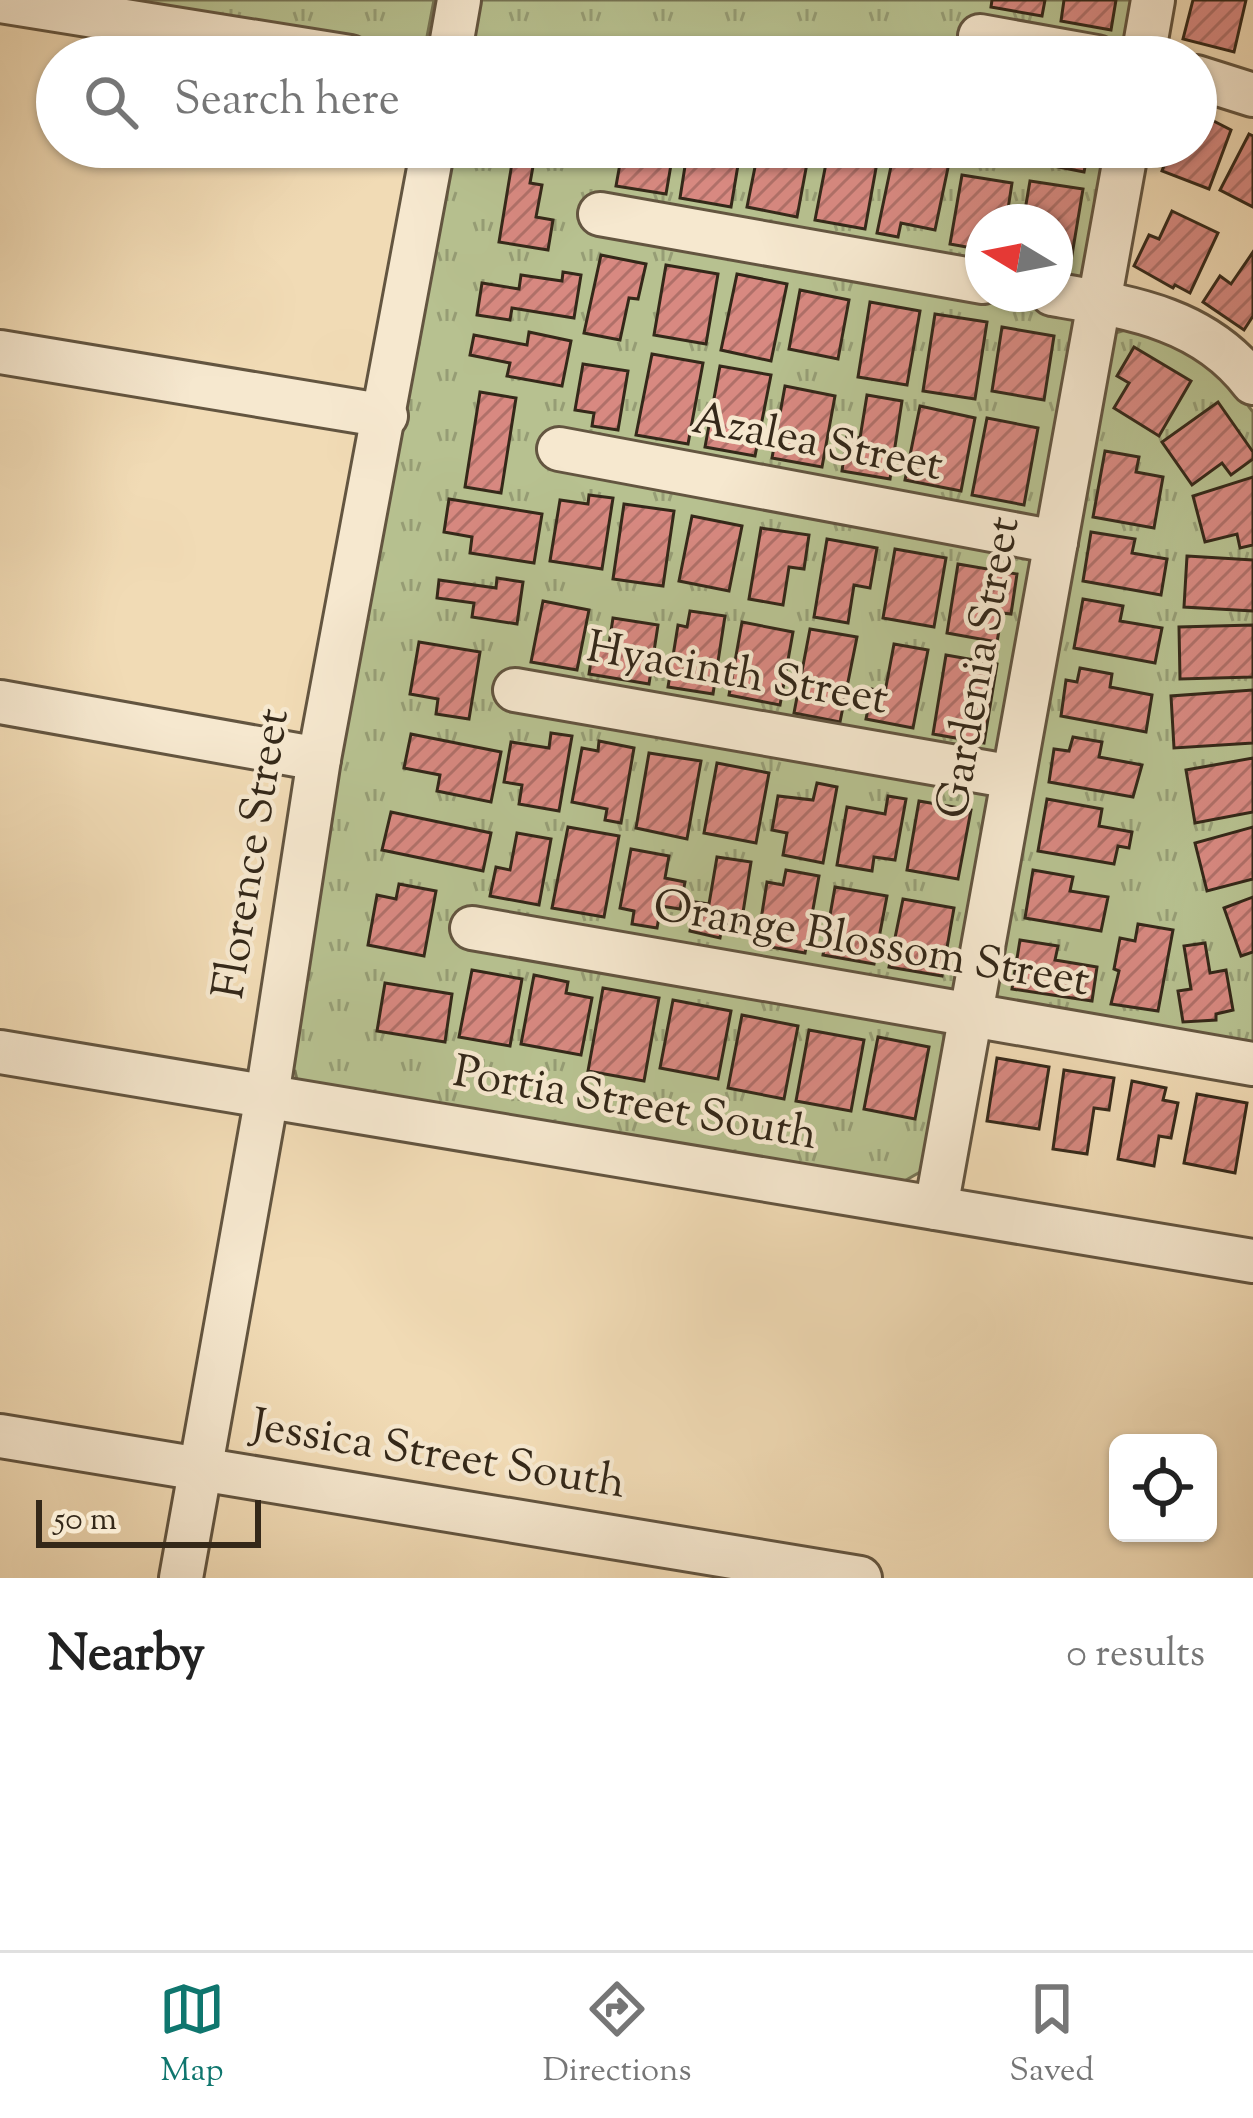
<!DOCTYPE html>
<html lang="en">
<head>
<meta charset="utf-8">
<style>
  body { margin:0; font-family:"Sorts Mill Goudy",serif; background:#f6f6f6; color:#222 }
  .controls { position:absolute; right:36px; bottom:36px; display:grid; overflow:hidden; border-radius:18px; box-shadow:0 3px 9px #0004 }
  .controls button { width:108px; height:108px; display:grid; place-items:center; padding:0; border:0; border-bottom:3px solid #e0e0e0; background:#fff; color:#222; font:60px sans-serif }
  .compass { position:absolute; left:965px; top:204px; width:108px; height:108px; border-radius:50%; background:#fff; box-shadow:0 3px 9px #0004; rotate:280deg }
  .scale { position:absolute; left:36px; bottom:30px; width:225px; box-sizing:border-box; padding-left:12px; border:6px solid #342819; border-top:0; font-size:33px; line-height:42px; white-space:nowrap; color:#342819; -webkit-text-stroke:9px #f6e8cf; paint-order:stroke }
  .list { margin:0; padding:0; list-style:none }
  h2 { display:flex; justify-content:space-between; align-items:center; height:156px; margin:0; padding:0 48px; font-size:51px }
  h2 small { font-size:39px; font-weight:400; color:#767676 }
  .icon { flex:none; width:66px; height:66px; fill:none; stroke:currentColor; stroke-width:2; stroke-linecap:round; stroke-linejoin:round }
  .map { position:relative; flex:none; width:1253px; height:1578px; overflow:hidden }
  .search { position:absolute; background:#fff; box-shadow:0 3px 9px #0004; left:36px; right:36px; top:36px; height:132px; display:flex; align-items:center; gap:30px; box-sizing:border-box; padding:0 42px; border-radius:66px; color:#767676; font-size:45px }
  .sheet { height:372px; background:#fff }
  nav { display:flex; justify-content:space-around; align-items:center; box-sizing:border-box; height:168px; border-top:3px solid #e0e0e0; background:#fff; font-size:33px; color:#767676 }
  nav a { display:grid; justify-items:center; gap:6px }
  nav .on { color:#0f766e }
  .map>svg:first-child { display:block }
</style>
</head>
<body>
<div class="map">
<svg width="1253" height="1578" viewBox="0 0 1253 1578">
  <defs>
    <pattern id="grass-tufts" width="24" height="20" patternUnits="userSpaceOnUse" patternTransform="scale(3)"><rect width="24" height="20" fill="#b7c190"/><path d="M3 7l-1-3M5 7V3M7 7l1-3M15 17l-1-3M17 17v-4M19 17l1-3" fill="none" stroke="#969d75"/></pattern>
    <pattern id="building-hatch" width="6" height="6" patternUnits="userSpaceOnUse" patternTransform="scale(3)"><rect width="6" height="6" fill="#d88981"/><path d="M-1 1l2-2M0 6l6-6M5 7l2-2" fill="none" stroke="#b07069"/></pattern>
  </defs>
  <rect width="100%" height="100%" fill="#f1dbb5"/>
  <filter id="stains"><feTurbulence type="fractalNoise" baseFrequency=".00167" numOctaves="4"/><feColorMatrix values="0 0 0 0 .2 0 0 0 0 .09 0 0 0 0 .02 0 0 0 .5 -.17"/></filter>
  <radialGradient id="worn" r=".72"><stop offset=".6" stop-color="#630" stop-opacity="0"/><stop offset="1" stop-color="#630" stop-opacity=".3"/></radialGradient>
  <!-- grass -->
  <g fill="url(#grass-tufts)" stroke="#767454" stroke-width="3" fill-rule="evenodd">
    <path d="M85 0H434L426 42 398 51Z"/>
    <path d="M474 0H1136L1125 57H463Z"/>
    <path d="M447 147H1109L927 1168 894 1187 298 1084 295 1071 288 1070 286 1046ZM983 222H1055V294H983Z"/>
    <path d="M1132 328C1187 347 1218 365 1253 412V1053L999 1001 993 993 1112 334Z"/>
  </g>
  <!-- building -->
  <g fill="url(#building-hatch)" stroke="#342819" stroke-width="3">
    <path d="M992 0H1045L1042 16 991 7Z"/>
    <path d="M1064 0H1116L1111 30 1061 21Z"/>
    <path d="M1193 0H1246L1234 52 1183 39Z"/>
    <path d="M1196 112 1231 130 1209 189 1162 171 1171 147H1196Z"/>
    <path d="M1249 134 1253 136V207L1220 190Z"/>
    <path d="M623 147H674L666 194 616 186Z"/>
    <path d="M688 147H741L731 207 680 198Z"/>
    <path d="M759 147H810L797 217 747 207Z"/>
    <path d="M966 147H1018L1016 164 965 156Z"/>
    <path d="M1035 147H1089L1084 172 1033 162Z"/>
    <path d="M829 148 878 157 865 229 815 220Z"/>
    <path d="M894 152 949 163 935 230 901 223 898 237 877 233Z"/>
    <path d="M513 157 534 161 530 183 542 185 536 217 553 220 548 250 499 242Z"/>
    <path d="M962 175 1012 183 1006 222H983V250L950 244Z"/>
    <path d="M1030 181 1083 189 1070 267 1055 265V222H1023Z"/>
    <path d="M1172 211 1218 233 1190 293 1175 285 1173 288 1134 266 1149 235 1159 239Z"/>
    <path d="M1253 252V316L1244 330 1203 302 1220 276 1231 284Z"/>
    <path d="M601 255 646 264 638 299 629 298 620 340 584 333Z"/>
    <path d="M666 265 718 274 706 344 654 335Z"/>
    <path d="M563 272 581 275 574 318 512 308 510 320 477 315 482 283 519 289 521 275 562 281Z"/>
    <path d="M737 274 787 284 771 361 721 350Z"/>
    <path d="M800 290 849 300 838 359 789 349Z"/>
    <path d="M870 302 920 311 907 385 858 377Z"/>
    <path d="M935 314 987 322 975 399 923 391Z"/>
    <path d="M1002 327 1054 336 1044 400 992 391Z"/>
    <path d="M529 332 571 341 562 386 507 376 510 363 470 355 474 335 527 345Z"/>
    <path d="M1134 347 1191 381 1159 436 1114 408 1129 383 1117 376Z"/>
    <path d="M652 354 703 363 688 444 636 435Z"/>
    <path d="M583 364 628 371 618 430 592 426 594 413 575 410Z"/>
    <path d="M720 366 771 375 755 456 705 447Z"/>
    <path d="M785 386 835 396 822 467 772 458Z"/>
    <path d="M480 392 516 398 501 493 465 487Z"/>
    <path d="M867 395 902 401 890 479 842 471 847 435 860 438Z"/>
    <path d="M1218 402 1253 452V459L1231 475 1222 463 1192 485 1162 442Z"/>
    <path d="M920 406 975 418 961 491 905 480Z"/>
    <path d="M987 418 1038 428 1024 505 972 495Z"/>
    <path d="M1105 451 1139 457 1136 472 1163 477 1154 528 1093 517Z"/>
    <path d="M1253 477V545L1240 548 1237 534 1205 542 1193 496Z"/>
    <path d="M589 495 613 498 602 569 550 561 560 500 588 504Z"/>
    <path d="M449 499 542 514 534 563 470 553 472 537 444 532Z"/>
    <path d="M624 504 674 511 663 586 613 579Z"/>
    <path d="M692 516 742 526 729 591 679 581Z"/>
    <path d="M761 528 809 535 804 569 789 567 783 605 749 599Z"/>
    <path d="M1091 532 1135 539 1132 553 1167 559 1161 595 1083 581Z"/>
    <path d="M827 539 877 548 870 588 854 585 848 623 814 617Z"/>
    <path d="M895 549 946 558 934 627 883 618Z"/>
    <path d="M1187 556 1253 560V611L1184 607Z"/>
    <path d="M958 564 1017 574 1011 614 1002 613 997 642 947 633Z"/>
    <path d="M497 578 523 582 517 624 472 617 474 603 437 598 439 580 496 588Z"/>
    <path d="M1083 599 1123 606 1120 621 1162 628 1155 663 1074 648Z"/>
    <path d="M543 601 589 610 577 670 531 662Z"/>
    <path d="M690 611 725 616 713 694 668 687 678 625 687 627Z"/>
    <path d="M613 618 658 625 649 684 589 674 594 641 609 644Z"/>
    <path d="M742 622 793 632 780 705 729 695Z"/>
    <path d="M1253 625V677L1180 679 1179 627Z"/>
    <path d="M810 629 857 637 840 722 794 713Z"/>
    <path d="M419 642 480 652 469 719 436 714 438 699 410 694Z"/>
    <path d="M894 644 928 650 913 728 866 719 872 689 885 692Z"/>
    <path d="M946 655 997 664 984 743 933 734Z"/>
    <path d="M1080 668 1112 674 1110 687 1152 695 1146 732 1061 716 1066 680 1077 682Z"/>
    <path d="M1253 690V743L1174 748 1171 696Z"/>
    <path d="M551 733 572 736 559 811 519 804 522 785 504 782 511 742 549 748Z"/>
    <path d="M411 734 501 752 491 802 437 791 440 775 404 768Z"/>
    <path d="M1073 737 1102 742 1099 757 1142 765 1133 797 1049 782 1054 749 1069 751Z"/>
    <path d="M599 741 634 748 621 823 605 820 607 809 572 802 582 748 598 751Z"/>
    <path d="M649 753 701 761 687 839 636 828Z"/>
    <path d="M1253 758V812L1195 823 1186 770Z"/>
    <path d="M717 763 769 773 756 843 704 833Z"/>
    <path d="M817 783 837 787 823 863 783 855 787 833 772 830 778 796 813 800Z"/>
    <path d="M888 796 906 799 895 860 874 857 872 871 837 865 847 807 885 814Z"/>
    <path d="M1047 799 1102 809 1099 826 1132 832 1129 848 1118 846 1114 864 1038 851Z"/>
    <path d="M919 801 971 810 958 879 907 870Z"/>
    <path d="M391 812 491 833 483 871 382 850Z"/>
    <path d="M568 827 619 836 604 917 552 908Z"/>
    <path d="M1253 827V879L1207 891 1195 843Z"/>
    <path d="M517 833 551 839 539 905 490 896 496 867 510 870Z"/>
    <path d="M631 849 669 856 665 878 685 882 680 909 661 906 657 928 632 924 634 911 620 908Z"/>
    <path d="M717 857 751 862 741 925 723 923 720 938 690 931 695 902 709 904Z"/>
    <path d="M786 870 819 876 805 953 771 947 773 935 759 932 767 882 783 885Z"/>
    <path d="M1033 870 1073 877 1070 891 1108 897 1101 931 1025 918Z"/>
    <path d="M399 884 436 891 424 956 368 945 377 895 396 899Z"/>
    <path d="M835 887 887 896 874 964 823 955Z"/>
    <path d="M1253 897V952L1241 956 1224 908Z"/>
    <path d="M903 899 954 908 942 976 889 967Z"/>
    <path d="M1138 924 1173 930 1158 1011 1111 1004 1119 971 1114 969 1120 938 1135 941Z"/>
    <path d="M1020 940 1058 946 1055 960 1097 967 1092 1001 1012 989Z"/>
    <path d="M1205 943 1210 973 1226 970 1233 1010 1216 1014V1020L1183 1022 1178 991 1191 989 1184 946Z"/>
    <path d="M472 970 522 979 510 1046 459 1037Z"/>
    <path d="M534 975 568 982 566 993 592 998 581 1055 521 1044Z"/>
    <path d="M385 983 452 994 445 1042 377 1031Z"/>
    <path d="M603 988 659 998 644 1081 588 1071Z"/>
    <path d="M673 1000 731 1011 718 1079 660 1068Z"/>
    <path d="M742 1015 798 1026 784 1099 728 1088Z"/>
    <path d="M809 1030 864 1040 851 1111 796 1101Z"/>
    <path d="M878 1037 929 1047 915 1119 864 1109Z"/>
    <path d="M997 1058 1049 1067 1039 1129 987 1121Z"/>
    <path d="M1064 1070 1114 1078 1109 1110 1094 1108 1087 1154 1053 1149Z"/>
    <path d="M1132 1081 1166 1088 1163 1100 1178 1103 1171 1138 1159 1136 1154 1166 1118 1159Z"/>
    <path d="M1197 1094 1247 1103 1235 1173 1184 1163Z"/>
  </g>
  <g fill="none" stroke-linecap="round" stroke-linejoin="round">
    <defs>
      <g id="minor">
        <path d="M0 1 350 57"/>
        <path d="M980 36 1097 57"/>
        <path d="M449 57 459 0"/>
        <path d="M1143 57 1153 0"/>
        <path d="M1196 77 1253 95"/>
        <path d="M600 214 983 282"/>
        <path d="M1052 294C1127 307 1203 317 1253 383"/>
        <path d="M0 352 386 416"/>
        <path d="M559 449 1056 542"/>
        <path d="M515 690 1013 777"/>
        <path d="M0 702 319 759"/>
        <path d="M472 928 1253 1064"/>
        <path d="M0 1052 1253 1261"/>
        <path d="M936 1208 1127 147"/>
        <path d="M0 1436 860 1578"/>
        <path d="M181 1578 267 1096 319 759 433 147"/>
      </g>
    </defs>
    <!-- minor casing -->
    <use href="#minor" stroke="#635540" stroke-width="48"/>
    <!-- minor -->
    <use href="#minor" stroke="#f6e8cf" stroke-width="42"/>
  </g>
  <g text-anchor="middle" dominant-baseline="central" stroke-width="9" stroke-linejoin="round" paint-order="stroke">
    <!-- street labels -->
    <g font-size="45" fill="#342819" stroke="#f6e8cf">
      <text transform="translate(817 445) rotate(11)">Azalea Street</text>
      <text transform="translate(981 668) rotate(-80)">Gardenia Street</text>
      <text transform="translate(737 676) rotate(10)">Hyacinth Street</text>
      <text transform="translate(254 854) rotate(-81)">Florence Street</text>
      <text transform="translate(871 946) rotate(10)">Orange Blossom Street</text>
      <text transform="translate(635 1106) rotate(10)">Portia Street South</text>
      <text transform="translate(438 1457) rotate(9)">Jessica Street South</text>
    </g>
  </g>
  <rect width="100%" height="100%" filter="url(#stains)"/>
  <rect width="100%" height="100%" fill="url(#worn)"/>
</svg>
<div class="controls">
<button><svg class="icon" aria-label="locate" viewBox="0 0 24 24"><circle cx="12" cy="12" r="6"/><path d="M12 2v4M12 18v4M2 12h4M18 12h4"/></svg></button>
</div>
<svg class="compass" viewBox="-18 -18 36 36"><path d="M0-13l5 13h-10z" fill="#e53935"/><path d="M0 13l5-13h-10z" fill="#767676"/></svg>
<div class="scale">50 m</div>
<div class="search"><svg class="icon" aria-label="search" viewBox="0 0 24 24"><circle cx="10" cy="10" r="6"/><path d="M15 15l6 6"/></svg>Search here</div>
</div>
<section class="sheet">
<h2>Nearby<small>0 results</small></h2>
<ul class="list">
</ul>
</section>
<nav>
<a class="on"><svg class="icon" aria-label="map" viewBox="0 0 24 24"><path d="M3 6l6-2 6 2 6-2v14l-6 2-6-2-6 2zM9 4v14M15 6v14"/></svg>Map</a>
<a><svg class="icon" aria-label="directions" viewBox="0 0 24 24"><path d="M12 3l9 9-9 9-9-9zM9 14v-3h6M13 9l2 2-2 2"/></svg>Directions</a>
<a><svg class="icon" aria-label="saved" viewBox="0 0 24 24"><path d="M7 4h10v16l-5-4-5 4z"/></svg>Saved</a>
</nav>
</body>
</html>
